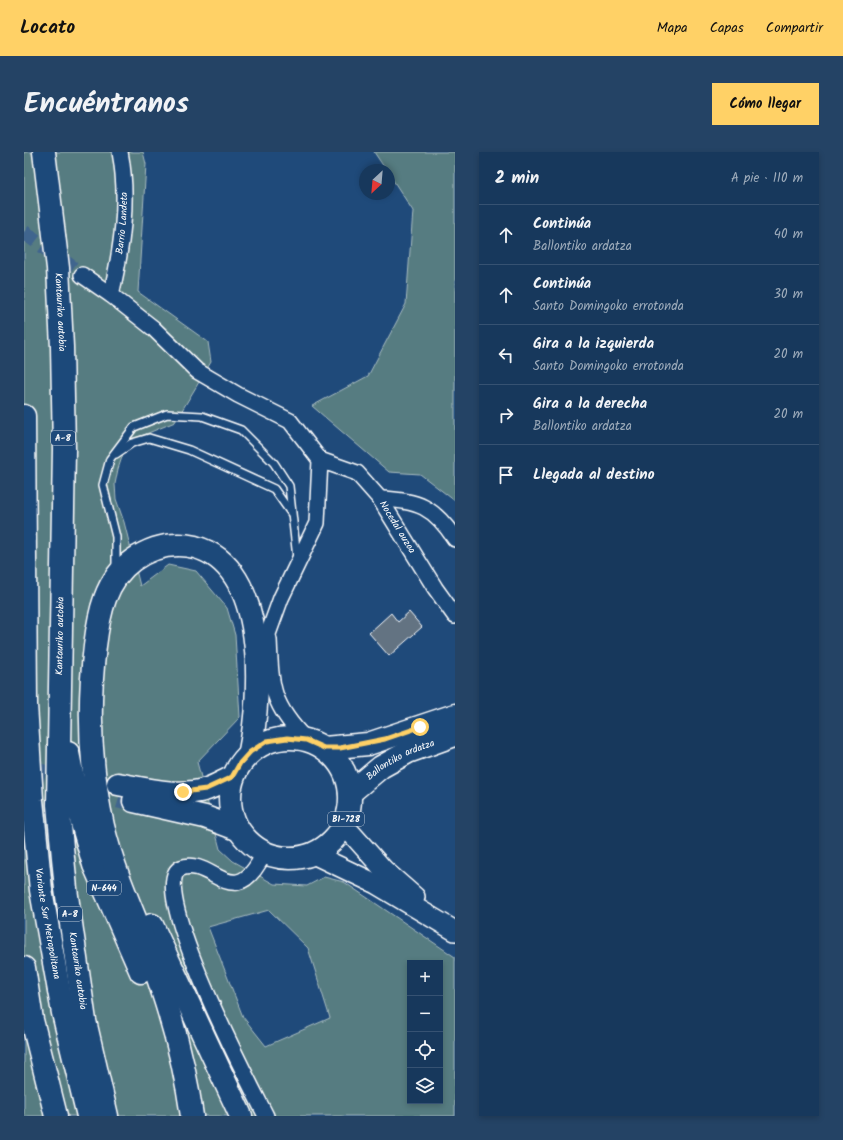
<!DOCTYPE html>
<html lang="es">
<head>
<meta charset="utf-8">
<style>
  body { margin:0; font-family:Kalam,sans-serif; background:#244365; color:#f1f3f6 }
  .controls { position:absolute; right:12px; bottom:12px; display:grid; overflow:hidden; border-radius:0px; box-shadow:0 2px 6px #0003 }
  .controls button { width:36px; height:36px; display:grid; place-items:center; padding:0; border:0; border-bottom:1px solid #365272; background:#17385c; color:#f1f3f6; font:20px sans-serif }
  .compass { position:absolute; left:335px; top:12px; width:36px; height:36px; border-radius:50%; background:#17385c; box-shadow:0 2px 6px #0003; rotate:206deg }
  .stop { position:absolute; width:12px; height:12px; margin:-9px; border:3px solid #ffd166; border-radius:50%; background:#fff }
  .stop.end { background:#ffd166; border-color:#fff; box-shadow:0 1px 4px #0008 }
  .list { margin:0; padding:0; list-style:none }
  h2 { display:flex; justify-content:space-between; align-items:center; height:52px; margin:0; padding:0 16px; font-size:17px }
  h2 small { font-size:13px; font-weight:400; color:#9eacbb }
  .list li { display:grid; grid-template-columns:26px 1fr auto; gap:12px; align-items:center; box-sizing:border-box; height:60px; padding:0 16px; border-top:1px solid #365272 }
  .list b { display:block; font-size:15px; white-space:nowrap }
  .list p { margin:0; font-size:13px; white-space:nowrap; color:#9eacbb }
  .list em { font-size:13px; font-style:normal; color:#9eacbb }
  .icon { flex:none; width:22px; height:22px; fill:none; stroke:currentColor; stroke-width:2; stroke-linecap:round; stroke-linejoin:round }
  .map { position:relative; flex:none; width:431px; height:964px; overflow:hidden; border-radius:0px }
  header { display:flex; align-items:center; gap:24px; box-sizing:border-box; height:56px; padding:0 20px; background:#ffd166; color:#111 }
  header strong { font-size:19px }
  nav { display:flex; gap:22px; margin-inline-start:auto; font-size:14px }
  .intro { display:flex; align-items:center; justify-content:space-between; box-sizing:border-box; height:96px; padding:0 24px }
  h1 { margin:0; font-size:28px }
  .button { padding:10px 18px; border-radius:0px; background:#ffd166; color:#111; font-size:14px; font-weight:700 }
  main { display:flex; gap:24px; padding:0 24px }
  aside { flex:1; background:#17385c; border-radius:0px; box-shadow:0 2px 6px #0003 }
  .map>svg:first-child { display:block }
</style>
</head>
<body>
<header>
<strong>Locato</strong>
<nav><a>Mapa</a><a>Capas</a><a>Compartir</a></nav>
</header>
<div class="intro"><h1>Encuéntranos</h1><a class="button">Cómo llegar</a></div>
<main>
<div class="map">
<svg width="431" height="964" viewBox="0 0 431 964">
  <rect width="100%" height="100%" fill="#1f4a7a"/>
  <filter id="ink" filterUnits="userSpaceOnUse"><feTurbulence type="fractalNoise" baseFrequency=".025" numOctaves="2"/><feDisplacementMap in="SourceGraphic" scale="8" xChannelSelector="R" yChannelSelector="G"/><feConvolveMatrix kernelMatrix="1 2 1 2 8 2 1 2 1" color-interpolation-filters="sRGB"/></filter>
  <g filter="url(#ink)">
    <!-- green -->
    <g fill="#567b81" stroke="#aabdc0" fill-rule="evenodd">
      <path d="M0 0H119L122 12 114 140 184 190 187 210 151 270 112 286 99 302 94 317 91 332 92 347 100 370 116 434 144 413 172 419 203 456 211 483 216 565 173 610 196 697 209 709 250 732 283 734 300 725 320 730 431 805V964H0ZM245 758 284 796 306 866 242 894 219 865 184 775ZM386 811H416V949H386Z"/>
      <path d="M350 0H431V349L396 322 365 320 288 254 344 224 382 152 389 59 365 22V18H362Z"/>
    </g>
    <!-- building -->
    <path fill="#637382" stroke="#fff" d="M385 460 398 475 365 504 345 481 367 461 374 470Z"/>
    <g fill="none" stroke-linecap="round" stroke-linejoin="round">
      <!-- minor-tunnel -->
      <path stroke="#41658e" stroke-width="15" stroke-dasharray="15 8" stroke-linecap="butt" d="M0 80 58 123"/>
      <!-- primary-tunnel -->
      <path stroke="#41658e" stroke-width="22" stroke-dasharray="22 11" stroke-linecap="butt" d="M0 618 101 647"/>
      <defs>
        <g id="service">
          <path d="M92 302 108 291 125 286 165 298 250 337 267 361"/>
          <path d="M92 417V385L79 333 86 307 110 275 143 262 178 264 217 278 250 311 265 334 273 406"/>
        </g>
        <g id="minor">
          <path d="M58 123 87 143 129 176 173 219 214 243 266 269 296 308 293 371 257 446 235 507"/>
          <path id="s1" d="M87 143C98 96 105 47 96 0"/>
          <path id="s2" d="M296 308 333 321 356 347 411 436 431 464"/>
          <path d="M356 347C394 348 410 355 431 387"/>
          <path d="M245 487C247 535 247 552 282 588"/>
          <path d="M240 701C210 764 188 704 157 716 120 731 228 936 242 964"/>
        </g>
        <g id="tertiary">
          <path d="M320 673 360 718 391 745"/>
          <path d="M289 702 352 732 431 779"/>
        </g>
        <g id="primary">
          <circle cx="266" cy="646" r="60"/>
          <path d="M300 596 344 592 431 563"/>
          <path d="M94 632C122 637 155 646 183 637 192 634 200 629 209 625"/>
          <path id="s3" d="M326 641 357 615 384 600 431 583"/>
          <path d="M110 649 181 665 213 677"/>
        </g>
        <g id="motorway">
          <path id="s4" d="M20 0 34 116 38 195 40 297 34 653 42 737 61 869 83 964"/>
          <path id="s5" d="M0 264 2 553 8 648 17 738 39 861 64 964"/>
          <path d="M44 601 58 671 70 713 117 820"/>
          <path d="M128 773 217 964"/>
          <path d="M0 816 8 868 32 964"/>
          <path d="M168 964C162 921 151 877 137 835 120 781 92 730 79 674 66 616 64 552 71 494 75 462 81 428 109 408 128 395 149 390 171 395 245 415 237 543 226 599"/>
        </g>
      </defs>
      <!-- service casing -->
      <use href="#service" stroke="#fff" stroke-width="10"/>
      <!-- minor casing -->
      <use href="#minor" stroke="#fff" stroke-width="18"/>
      <!-- tertiary casing -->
      <use href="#tertiary" stroke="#fff" stroke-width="22"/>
      <!-- primary casing -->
      <use href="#primary" stroke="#fff" stroke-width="25"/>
      <!-- motorway casing -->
      <use href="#motorway" stroke="#fff" stroke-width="25"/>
      <!-- service -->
      <use href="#service" stroke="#1f4a7a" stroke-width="7"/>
      <!-- minor -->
      <use href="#minor" stroke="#1f4a7a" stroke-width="15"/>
      <!-- tertiary -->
      <use href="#tertiary" stroke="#1f4a7a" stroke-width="19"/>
      <!-- primary -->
      <use href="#primary" stroke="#1f4a7a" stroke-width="22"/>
      <!-- motorway -->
      <use href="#motorway" stroke="#1f4a7a" stroke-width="22"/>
    </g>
  </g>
  <g fill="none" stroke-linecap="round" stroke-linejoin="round" filter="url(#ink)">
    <!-- route -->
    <path stroke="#ffd166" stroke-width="5" d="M159 640 182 637 208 625 216 611 226 600 243 589 263 586 282 588 300 596H316L361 587 396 575"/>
  </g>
  <g text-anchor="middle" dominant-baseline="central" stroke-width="3" stroke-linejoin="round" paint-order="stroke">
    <!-- shield labels -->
    <g fill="#1f4a7a" stroke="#bcc9d7" stroke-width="1">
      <rect x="27" y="279" width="24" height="14" rx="3"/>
      <rect x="304" y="660" width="36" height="14" rx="3"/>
      <rect x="63" y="729" width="34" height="14" rx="3"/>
      <rect x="34" y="755" width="24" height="14" rx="3"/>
    </g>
    <g font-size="9" font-weight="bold" fill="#fff">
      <text x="39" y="286">A-8</text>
      <text x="322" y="667">BI-728</text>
      <text x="80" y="736">N-644</text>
      <text x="46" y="762">A-8</text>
    </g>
    <!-- street labels -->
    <g font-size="10" fill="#fff" stroke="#1f4a7a">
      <text stroke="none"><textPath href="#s1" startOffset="73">Barrio Landeta</textPath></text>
      <text stroke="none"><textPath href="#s4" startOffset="161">Kantauriko autobia</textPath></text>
      <text stroke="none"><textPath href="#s2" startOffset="107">Nocedal auzoa</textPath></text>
      <text transform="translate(36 484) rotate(-89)">Kantauriko autobia</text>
      <text stroke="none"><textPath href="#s3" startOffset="61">Ballontiko ardatza</textPath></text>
      <text stroke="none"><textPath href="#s5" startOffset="509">Variante Sur Metropolitana</textPath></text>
      <text stroke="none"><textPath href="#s4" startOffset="821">Kantauriko autobia</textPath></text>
    </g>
  </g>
</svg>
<div class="controls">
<button>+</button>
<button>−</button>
<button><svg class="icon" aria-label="locate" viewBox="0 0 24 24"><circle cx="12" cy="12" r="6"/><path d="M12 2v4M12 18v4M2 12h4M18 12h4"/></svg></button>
<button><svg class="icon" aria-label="layers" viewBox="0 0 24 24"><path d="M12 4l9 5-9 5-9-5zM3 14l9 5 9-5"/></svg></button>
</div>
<svg class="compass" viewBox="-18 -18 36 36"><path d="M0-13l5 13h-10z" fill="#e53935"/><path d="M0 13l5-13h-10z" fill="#9eacbb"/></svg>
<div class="stop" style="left:396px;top:575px"></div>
<div class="stop end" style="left:159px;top:640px"></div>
</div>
<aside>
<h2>2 min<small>A pie · 110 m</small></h2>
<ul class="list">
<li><svg class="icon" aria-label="ahead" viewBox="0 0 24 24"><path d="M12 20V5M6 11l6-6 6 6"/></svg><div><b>Continúa</b><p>Ballontiko ardatza</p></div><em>40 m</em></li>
<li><svg class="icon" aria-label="ahead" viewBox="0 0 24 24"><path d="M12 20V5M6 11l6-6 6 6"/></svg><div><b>Continúa</b><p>Santo Domingoko errotonda</p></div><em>30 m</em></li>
<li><svg class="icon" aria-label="left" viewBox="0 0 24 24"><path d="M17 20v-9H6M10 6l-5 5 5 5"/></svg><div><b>Gira a la izquierda</b><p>Santo Domingoko errotonda</p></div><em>20 m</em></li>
<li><svg class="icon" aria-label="right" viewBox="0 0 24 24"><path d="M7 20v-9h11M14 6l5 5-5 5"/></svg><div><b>Gira a la derecha</b><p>Ballontiko ardatza</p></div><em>20 m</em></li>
<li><svg class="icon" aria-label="arrive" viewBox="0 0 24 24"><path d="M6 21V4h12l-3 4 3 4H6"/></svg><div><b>Llegada al destino</b></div></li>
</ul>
</aside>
</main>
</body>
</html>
